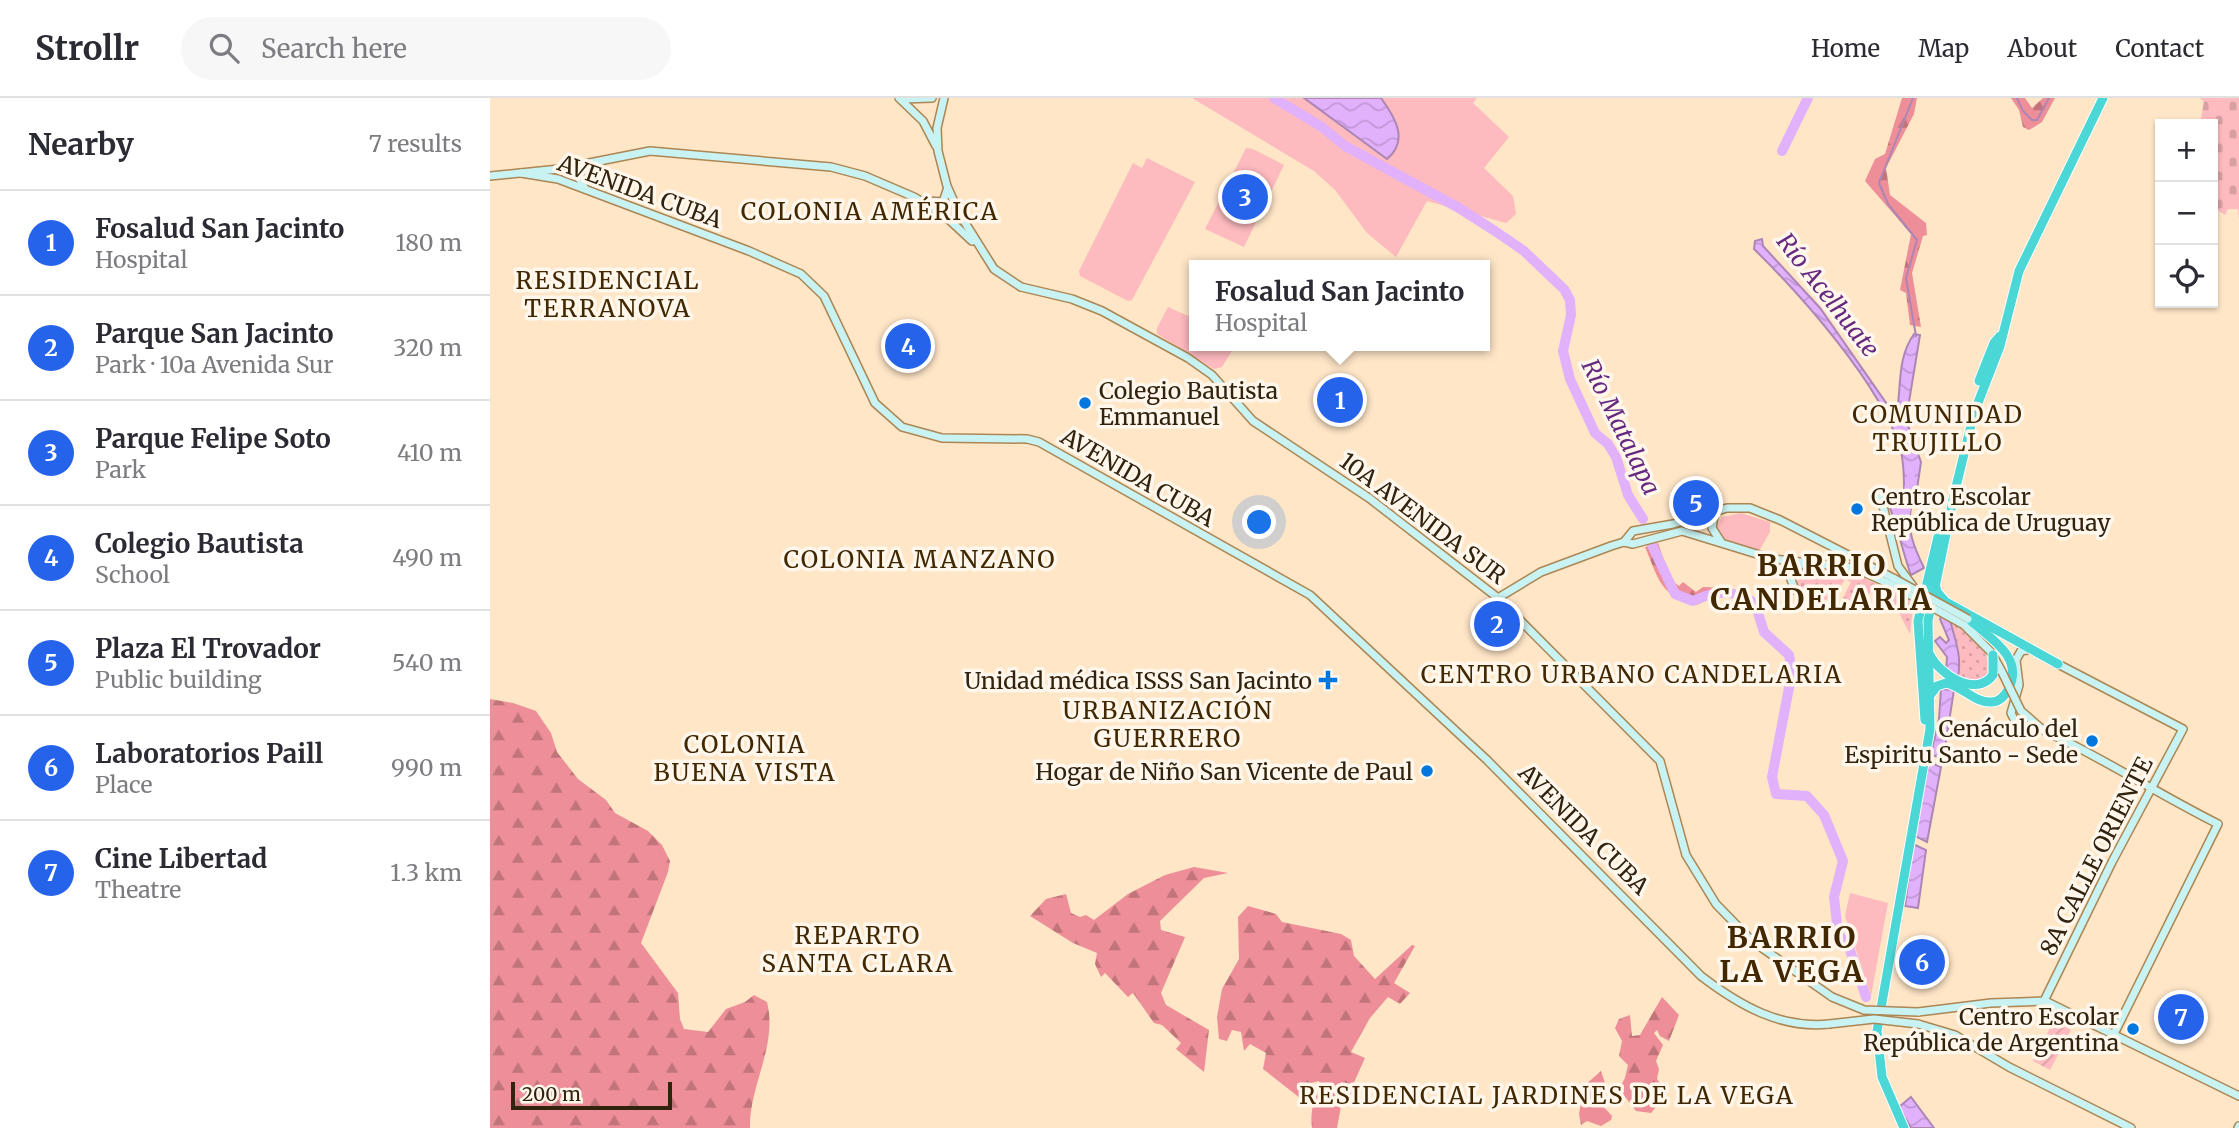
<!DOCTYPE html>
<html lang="en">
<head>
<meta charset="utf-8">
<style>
  body { margin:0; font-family:Merriweather,serif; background:#f7f7f7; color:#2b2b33 }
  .controls { position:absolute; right:21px; top:21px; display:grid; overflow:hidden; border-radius:0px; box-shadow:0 2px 5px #0004 }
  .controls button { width:63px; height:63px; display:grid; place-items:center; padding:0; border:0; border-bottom:2px solid #e1e1e2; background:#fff; color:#2b2b33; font:35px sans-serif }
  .scale { position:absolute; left:21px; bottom:18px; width:161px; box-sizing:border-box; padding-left:7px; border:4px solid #32230e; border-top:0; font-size:19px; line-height:24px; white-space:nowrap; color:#32230e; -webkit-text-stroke:5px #fff6ec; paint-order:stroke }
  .you { position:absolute; left:770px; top:425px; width:24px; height:24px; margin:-18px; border:5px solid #fff; border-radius:50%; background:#1a73e8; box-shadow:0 0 0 10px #1a73e833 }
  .badge { display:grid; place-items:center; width:46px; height:46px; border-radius:50%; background:#2563eb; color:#fff; font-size:23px; font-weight:700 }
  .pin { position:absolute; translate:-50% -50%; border:4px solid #fff; box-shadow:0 2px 7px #0006 }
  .popup { position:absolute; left:699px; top:162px; width:301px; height:91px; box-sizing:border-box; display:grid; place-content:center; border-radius:0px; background:#fff; filter:drop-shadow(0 2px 5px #0005); font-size:23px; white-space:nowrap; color:#7c7c81 }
  .popup b { font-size:26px; color:#2b2b33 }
  .popup::after { content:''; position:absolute; left:50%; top:100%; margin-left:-14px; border:14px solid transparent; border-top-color:#fff }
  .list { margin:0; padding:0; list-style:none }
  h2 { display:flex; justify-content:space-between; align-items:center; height:91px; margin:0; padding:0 28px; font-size:30px }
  h2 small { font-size:23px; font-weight:400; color:#7c7c81 }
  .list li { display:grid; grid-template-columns:46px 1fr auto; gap:21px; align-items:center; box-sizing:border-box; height:105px; padding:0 28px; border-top:2px solid #e1e1e2 }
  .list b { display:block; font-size:26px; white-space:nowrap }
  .list p { margin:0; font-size:23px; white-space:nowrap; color:#7c7c81 }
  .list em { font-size:23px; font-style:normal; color:#7c7c81 }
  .icon { flex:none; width:38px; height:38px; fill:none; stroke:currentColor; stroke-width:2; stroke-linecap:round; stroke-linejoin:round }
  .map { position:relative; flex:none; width:1749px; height:1030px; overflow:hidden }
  header { display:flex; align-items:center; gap:42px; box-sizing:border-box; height:98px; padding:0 35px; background:#fff; border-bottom:2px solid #e1e1e2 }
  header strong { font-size:33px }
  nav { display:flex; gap:38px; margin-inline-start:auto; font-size:24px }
  .search { width:490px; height:63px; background:#f7f7f7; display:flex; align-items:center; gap:18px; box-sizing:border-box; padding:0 24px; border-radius:38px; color:#7c7c81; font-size:26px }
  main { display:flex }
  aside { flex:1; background:#fff }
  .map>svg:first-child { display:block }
</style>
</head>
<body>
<header>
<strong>Strollr</strong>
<div class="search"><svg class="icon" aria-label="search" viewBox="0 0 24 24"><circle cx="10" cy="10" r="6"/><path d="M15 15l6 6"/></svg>Search here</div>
<nav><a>Home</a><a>Map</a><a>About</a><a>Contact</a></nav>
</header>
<main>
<aside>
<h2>Nearby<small>7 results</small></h2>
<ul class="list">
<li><span class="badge">1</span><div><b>Fosalud San Jacinto</b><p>Hospital</p></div><em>180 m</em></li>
<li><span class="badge">2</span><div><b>Parque San Jacinto</b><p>Park · 10a Avenida Sur</p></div><em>320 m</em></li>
<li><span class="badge">3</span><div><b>Parque Felipe Soto</b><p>Park</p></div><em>410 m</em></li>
<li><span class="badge">4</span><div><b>Colegio Bautista</b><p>School</p></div><em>490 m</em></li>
<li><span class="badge">5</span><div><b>Plaza El Trovador</b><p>Public building</p></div><em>540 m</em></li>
<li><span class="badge">6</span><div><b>Laboratorios Paill</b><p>Place</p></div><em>990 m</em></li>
<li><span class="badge">7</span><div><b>Cine Libertad</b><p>Theatre</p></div><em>1.3 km</em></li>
</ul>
</aside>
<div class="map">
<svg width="1749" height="1030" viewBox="0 0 1749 1030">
  <defs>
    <pattern id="grass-dots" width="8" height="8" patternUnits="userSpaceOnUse" patternTransform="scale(1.75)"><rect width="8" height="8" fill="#fdbabf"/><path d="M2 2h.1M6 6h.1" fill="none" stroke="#d9a0a3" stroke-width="1.8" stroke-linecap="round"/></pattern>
    <pattern id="forest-firs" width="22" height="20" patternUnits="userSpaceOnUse" patternTransform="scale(1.75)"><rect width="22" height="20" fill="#ed8e98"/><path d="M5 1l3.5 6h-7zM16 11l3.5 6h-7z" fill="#c1747a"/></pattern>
    <pattern id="cemetery-stones" width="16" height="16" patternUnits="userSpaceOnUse" patternTransform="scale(1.75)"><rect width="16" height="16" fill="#fdbabf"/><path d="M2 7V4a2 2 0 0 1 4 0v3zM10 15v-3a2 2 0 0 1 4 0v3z" fill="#d9a0a3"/></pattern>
    <pattern id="garden-furrows" width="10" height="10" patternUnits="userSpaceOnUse" patternTransform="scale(1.75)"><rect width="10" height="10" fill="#fdbabf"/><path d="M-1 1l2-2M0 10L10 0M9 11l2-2" fill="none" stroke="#d9a0a3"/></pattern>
    <pattern id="water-waves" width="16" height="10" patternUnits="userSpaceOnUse" patternTransform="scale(1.75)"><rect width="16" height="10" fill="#e2b1fc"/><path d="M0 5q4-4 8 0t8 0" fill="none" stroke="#c298d7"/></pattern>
  </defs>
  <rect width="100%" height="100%" fill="#ffe6c7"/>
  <!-- grass -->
  <g fill="url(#grass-dots)">
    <path d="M1315 471 1364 475 1418 501 1423 508 1420 536 1398 494 1385 489 1365 512 1350 506 1361 484 1355 481 1343 503 1323 499 1306 485 1308 474Z"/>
    <path d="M1460 522C1479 534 1497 549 1501 573L1494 582 1481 583 1468 579 1469 552Z"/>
  </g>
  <!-- forest -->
  <g fill="url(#forest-firs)">
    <path d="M1412 0H1427L1424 16 1396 70 1400 97 1436 125 1437 137 1433 138 1422 175 1431 229 1420 227 1416 195 1410 192 1421 136 1375 83 1385 61 1395 56Z"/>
    <path d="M1521 0H1535L1542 10 1553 0H1565L1552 24 1539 32 1533 29 1529 12Z"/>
    <path d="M1168 445 1181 482 1189 488 1193 484 1206 494 1213 489 1240 490 1236 497 1231 495 1207 507C1170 498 1169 482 1155 449Z"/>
    <path d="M0 601 23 605 46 613 61 635 67 654 88 681 116 702 125 715 158 733 172 747 180 763 178 774 151 845 188 895 190 921 194 931 218 934 236 911 255 904 264 897 277 904C288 948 259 987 260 1030H0Z"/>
    <path d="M704 769 738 775 714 780 670 823 671 832 695 839 671 895 676 907 719 932 714 974 686 951 691 945 672 927 664 925 643 895 638 899 615 875 611 879 605 866 607 855 583 845 540 818 556 801 576 796 581 815 590 819 596 817 604 822 638 796 675 777Z"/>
    <path d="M758 808 786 816 792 824 851 836 861 842 864 858 885 881 922 847 925 848 904 885 920 895 910 906 898 899 880 920 861 954 875 960 861 991 870 994V1000L853 997 847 1030H822C820 1015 823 1002 831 989L829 983 821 985 810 1000 773 971 776 955 760 946 754 953 751 934 742 932 737 943 729 941 727 919 732 891 749 861 748 819Z"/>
    <path d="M1172 899 1189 917 1179 943 1170 938 1167 932 1164 935 1173 947 1166 963 1169 971 1167 981 1177 995 1161 1015 1146 1013 1129 991 1135 980 1138 967 1129 958 1132 943 1125 930 1129 921 1140 917 1142 938 1150 937Z"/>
    <path d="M1111 973 1117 991 1111 1006 1122 1018 1121 1022 1111 1028 1097 1023 1091 1027 1089 1016 1091 1005 1078 1002Z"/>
  </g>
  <!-- cemetery -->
  <path fill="url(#cemetery-stones)" d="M1709 0H1749V122L1748 111H1738L1735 117 1723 109V26H1710L1714 3Z"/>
  <!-- park -->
  <g fill="#fdbabf">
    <path d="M702 0H987L983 5 1019 39 994 70 1023 98 1026 116 1016 125 937 103 906 159 877 135 845 92 824 73Z"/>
    <path d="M756 50 763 51 794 67 754 149 715 131Z"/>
    <path d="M657 60 705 84 642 202 638 203 590 178 589 173 643 65 652 70Z"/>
    <path d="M678 209 705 221V248H745L732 269 724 271 667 236V230Z"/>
    <path d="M1251 415 1280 424V434L1269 453 1232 440 1226 430 1232 419Z"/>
    <path d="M1005 505 1029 527 1010 548 986 528Z"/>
    <path d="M1360 795 1398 805 1381 898 1355 818Z"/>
  </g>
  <!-- garden -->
  <path fill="url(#garden-furrows)" d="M1564 922 1581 932 1560 972 1543 963Z"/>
  <!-- water -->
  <g fill="url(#water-waves)" stroke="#ad86b5" stroke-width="2">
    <path d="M814 0H891C904 18 920 42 897 61Z"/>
    <path d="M1272 141 1273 148 1330 210 1406 319C1412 292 1406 261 1424 236L1430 237 1416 322 1431 364 1426 398 1414 392C1414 378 1414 363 1410 350 1391 287 1311 197 1264 151L1265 143Z"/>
    <path d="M1401 395 1404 404H1410L1412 400 1422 405C1416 431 1423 447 1434 470L1421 477C1414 460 1403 409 1395 400Z"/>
    <path d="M1452 517 1460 522C1465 542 1472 557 1468 579L1456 573 1457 559 1445 543 1450 539 1456 545 1459 542 1450 521Z"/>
    <path d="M1451 591 1464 592 1453 662 1441 656 1449 621Z"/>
    <path d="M1439 664 1451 669 1437 744 1425 738Z"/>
    <path d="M1423 746 1436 752 1428 810 1415 808Z"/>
    <path d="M1421 999 1444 1030H1421L1409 1009Z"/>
  </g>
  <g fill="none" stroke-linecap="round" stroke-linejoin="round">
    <!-- stream -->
    <g stroke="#ad86b5" stroke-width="2">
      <path d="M1423 0 1389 85 1398 106 1427 142 1416 180 1426 238"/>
      <path d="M1527 0 1533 13 1542 22H1547L1559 0"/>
    </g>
    <!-- river -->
    <g stroke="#e2b1fc" stroke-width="10">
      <path d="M784 0 832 29 855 48 969 110 1005 133 1034 153 1074 191 1080 202 1081 217 1073 253 1080 281 1105 335 1118 346 1126 359 1138 397 1153 421"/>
      <path d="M1292 53 1318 0"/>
      <path d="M1415 415 1421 381"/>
      <path d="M1162 447 1185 496 1203 503C1228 492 1241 491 1265 505L1274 534 1299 557 1302 574 1282 679 1286 696 1317 698 1334 717 1353 763 1344 799 1348 835 1360 852 1376 899"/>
    </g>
    <defs>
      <g id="secondary">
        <path d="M409 0 433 23 446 48"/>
        <path d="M454 0 447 30 448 53 457 88 469 115 504 171 531 189 582 201 612 213 698 260 722 277 763 323 879 400 1008 500 1170 663 1196 757 1226 806 1262 843 1342 899"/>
        <path d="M412 1 442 0"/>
        <path d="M31 75 68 81 259 153 311 176 334 198 385 305 412 329 452 340 537 341 549 344 820 497 997 662 1211 878C1249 907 1290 931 1339 926"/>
        <path d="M0 78 69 71 160 53 341 69 375 78 424 99 454 117 482 143"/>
        <path d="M94 89 88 78 96 67"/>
        <path d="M437 103 453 104 457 92"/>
        <path d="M1390 396 1408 468 1425 491"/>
        <path d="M1225 413 1222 430 1231 444"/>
        <path d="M1134 444 1143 433 1183 426 1237 410H1260L1290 422 1405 481"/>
        <path d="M1305 492 1300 479 1311 466"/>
        <path d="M1008 500 1051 474 1121 448 1134 444 1143 446 1192 433 1283 461 1365 470 1402 487"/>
        <path d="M1474 527 1501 554 1512 574"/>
        <path d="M1525 623 1521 615 1529 587 1526 562 1531 553 1537 552"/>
        <path d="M1553 632C1613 660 1668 696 1728 726L1624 936"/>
        <path d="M1554 903 1622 764 1693 631 1566 565"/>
        <path d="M1428 914 1501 905 1555 903 1749 998"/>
        <path d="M1428 926 1465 937 1519 969 1641 1030"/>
        <path d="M1748 1030 1749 1028"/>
      </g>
      <g id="highway">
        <path d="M1489 283 1504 245 1510 238"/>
        <path d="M1445 485 1447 494 1456 504 1568 566"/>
        <path d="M1440 557C1450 577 1486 600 1503 577V557"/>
        <path d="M1441 596 1447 588 1456 585C1472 588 1485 605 1501 604 1509 604 1514 599 1518 592 1535 560 1501 541 1481 523"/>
        <path d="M1435 622 1428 523 1452 422"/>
        <path d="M1414 1030 1392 979 1387 933 1440 631 1438 523 1464 397 1484 315 1510 248 1529 173 1613 0"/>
      </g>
    </defs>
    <!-- secondary casing -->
    <use href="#secondary" stroke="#ac8654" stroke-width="10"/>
    <!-- highway casing -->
    <use href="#highway" stroke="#fff" stroke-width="11"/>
    <!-- secondary -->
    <use href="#secondary" stroke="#c9f3f2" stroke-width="7"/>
    <!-- highway -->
    <use href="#highway" stroke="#4bd7d5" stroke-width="9"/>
    <defs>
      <g id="secondary-bridge">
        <path d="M1405 481 1478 521"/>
        <path d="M1402 487 1474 527"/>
        <path d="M1512 574 1531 613 1553 632"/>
        <path d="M1342 899 1374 912 1428 914"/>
        <path d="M1339 926 1384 921 1428 926"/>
      </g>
    </defs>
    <!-- secondary-bridge casing -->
    <use href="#secondary-bridge" stroke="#ac8654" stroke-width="10" stroke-linecap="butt"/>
    <!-- secondary-bridge -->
    <use href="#secondary-bridge" stroke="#c9f3f2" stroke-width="7"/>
  </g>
  <!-- markers -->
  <g fill="#0077de" stroke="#fff6ec" stroke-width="2.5">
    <circle cx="595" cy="305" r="7"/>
    <circle cx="1367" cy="411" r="7"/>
    <path d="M834.5 571.5h7v7h7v7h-7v7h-7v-7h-7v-7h7z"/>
    <circle cx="1602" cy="643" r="7"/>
    <circle cx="937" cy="673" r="7"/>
    <circle cx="1643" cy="931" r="7"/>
  </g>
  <g text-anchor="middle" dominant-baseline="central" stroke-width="7" stroke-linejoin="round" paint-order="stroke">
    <!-- street labels -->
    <g font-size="23" fill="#32230e" stroke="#fff6ec">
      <text transform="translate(150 93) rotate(20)">AVENIDA CUBA</text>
      <text transform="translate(648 379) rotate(30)">AVENIDA CUBA</text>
      <text transform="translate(933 420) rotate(37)">10A AVENIDA SUR</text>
      <text transform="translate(1094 731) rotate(45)">AVENIDA CUBA</text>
      <text transform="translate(1606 758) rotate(-63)">8A CALLE ORIENTE</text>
    </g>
    <!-- poi labels -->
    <g font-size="23" fill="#32230e" stroke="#fff6ec" text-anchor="end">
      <text x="609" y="292" text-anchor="start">Colegio Bautista<tspan x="609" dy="26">Emmanuel</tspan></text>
      <text x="1381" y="398" text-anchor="start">Centro Escolar<tspan x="1381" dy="26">República de Uruguay</tspan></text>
      <text x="822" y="582">Unidad médica ISSS San Jacinto</text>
      <text x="1588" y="630">Cenáculo del<tspan x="1588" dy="26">Espiritu Santo - Sede</tspan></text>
      <text x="923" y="673">Hogar de Niño San Vicente de Paul</text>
      <text x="1629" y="918">Centro Escolar<tspan x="1629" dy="26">República de Argentina</tspan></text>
    </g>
    <!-- neighbourhood labels -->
    <g font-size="24" letter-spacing="2" fill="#422800" stroke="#fff6ec">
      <text x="380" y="113">COLONIA AMÉRICA</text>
      <text x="118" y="182">RESIDENCIAL<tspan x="118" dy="28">TERRANOVA</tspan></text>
      <text x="1448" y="316">COMUNIDAD<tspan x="1448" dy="28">TRUJILLO</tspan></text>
      <text x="430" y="461">COLONIA MANZANO</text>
      <text x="1142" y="576">CENTRO URBANO CANDELARIA</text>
      <text x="678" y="612">URBANIZACIÓN<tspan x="678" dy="28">GUERRERO</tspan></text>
      <text x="255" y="646">COLONIA<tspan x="255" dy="28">BUENA VISTA</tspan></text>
      <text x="368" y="837">REPARTO<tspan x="368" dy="28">SANTA CLARA</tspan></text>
      <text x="1057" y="997">RESIDENCIAL JARDINES DE LA VEGA</text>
    </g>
    <!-- water labels -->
    <g font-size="24" font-style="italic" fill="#652a80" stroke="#fff6ec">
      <text transform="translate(1338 197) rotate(52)">Río Acelhuate</text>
      <text transform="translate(1131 329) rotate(64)">Río Matalapa</text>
    </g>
    <!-- district labels -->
    <g font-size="30" font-weight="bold" letter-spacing="2" fill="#422800" stroke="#fff6ec">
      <text x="1332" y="467">BARRIO<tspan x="1332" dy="34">CANDELARIA</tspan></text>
      <text x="1302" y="839">BARRIO<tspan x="1302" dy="34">LA VEGA</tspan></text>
    </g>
  </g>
</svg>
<div class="controls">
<button>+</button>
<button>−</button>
<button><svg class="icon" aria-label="locate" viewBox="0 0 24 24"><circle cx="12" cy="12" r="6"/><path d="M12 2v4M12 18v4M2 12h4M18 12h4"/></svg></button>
</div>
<div class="scale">200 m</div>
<div class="you"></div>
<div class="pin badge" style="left:850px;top:302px">1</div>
<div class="popup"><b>Fosalud San Jacinto</b>Hospital</div>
<div class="pin badge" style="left:1007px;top:526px">2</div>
<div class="pin badge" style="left:755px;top:99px">3</div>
<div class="pin badge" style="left:418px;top:248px">4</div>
<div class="pin badge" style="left:1206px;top:405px">5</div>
<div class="pin badge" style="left:1432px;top:864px">6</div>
<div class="pin badge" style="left:1691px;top:919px">7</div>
</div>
</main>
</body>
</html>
